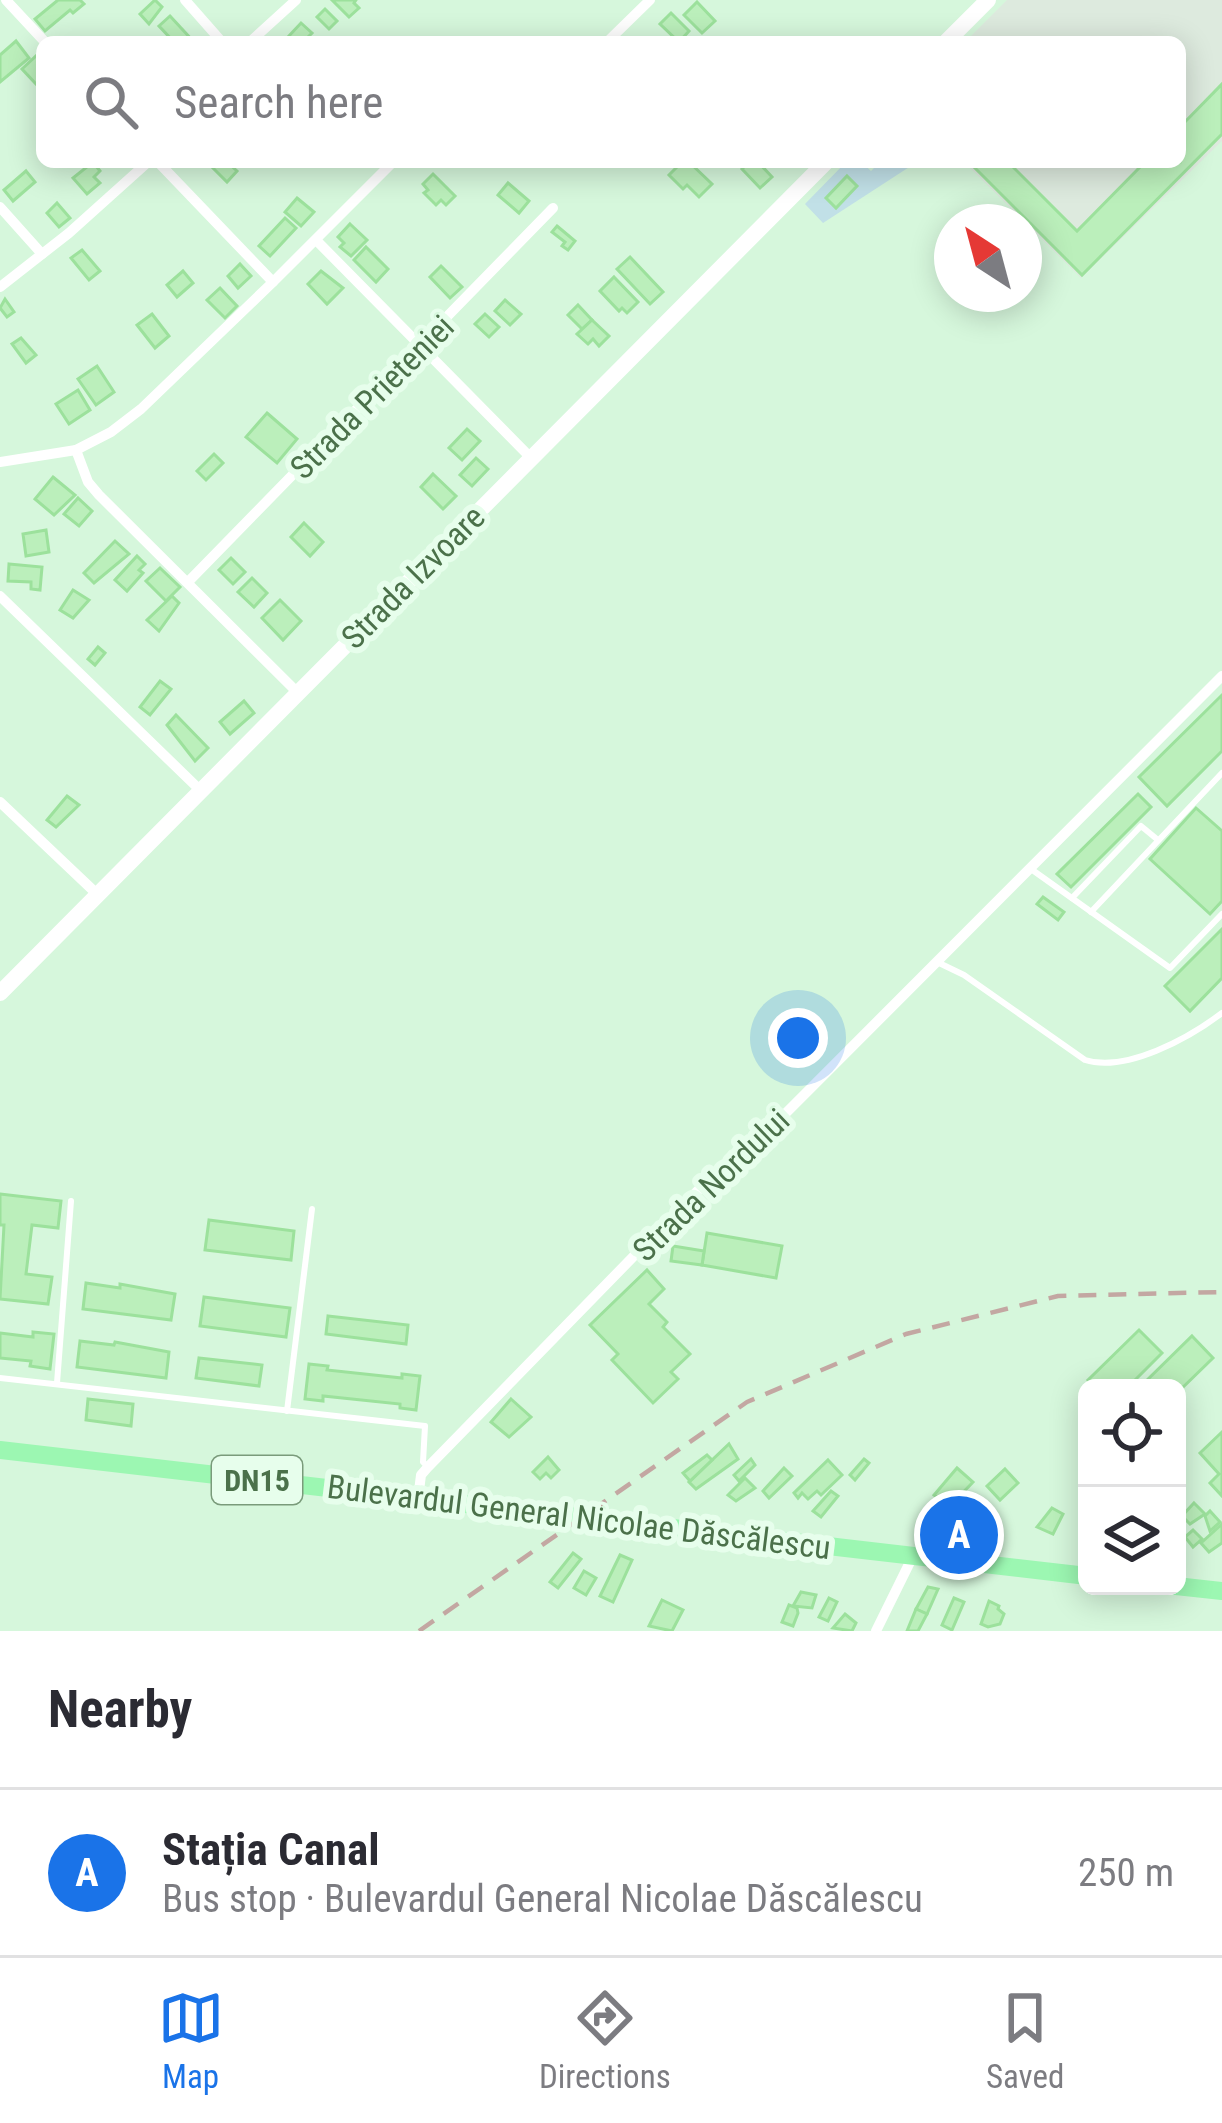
<!DOCTYPE html>
<html lang="en">
<head>
<meta charset="utf-8">
<style>
  body { margin:0; font-family:"Roboto Condensed",sans-serif; background:#f2f2f3; color:#2b2b33 }
  .controls { position:absolute; right:36px; bottom:36px; display:grid; overflow:hidden; border-radius:18px; box-shadow:0 6px 30px #0003 }
  .controls button { width:108px; height:108px; display:grid; place-items:center; padding:0; border:0; border-bottom:3px solid #e1e1e2; background:#fff; color:#2b2b33; font:60px sans-serif }
  .compass { position:absolute; left:934px; top:204px; width:108px; height:108px; border-radius:50%; background:#fff; box-shadow:0 6px 30px #0003; rotate:324deg }
  .you { position:absolute; left:798px; top:1038px; width:42px; height:42px; margin:-30px; border:9px solid #fff; border-radius:50%; background:#1a73e8; box-shadow:0 0 0 18px #1a73e833 }
  .badge { display:grid; place-items:center; width:78px; height:78px; border-radius:50%; background:#1a73e8; color:#fff; font-size:39px; font-weight:700 }
  .pin { position:absolute; translate:-50% -50%; border:6px solid #fff; box-shadow:0 3px 12px #0006 }
  .list { margin:0; padding:0; list-style:none }
  h2 { display:flex; justify-content:space-between; align-items:center; height:156px; margin:0; padding:0 48px; font-size:51px }
  h2 small { font-size:39px; font-weight:400; color:#7c7c81 }
  .list li { display:grid; grid-template-columns:78px 1fr auto; gap:36px; align-items:center; box-sizing:border-box; height:168px; padding:0 48px; border-top:3px solid #e1e1e2 }
  .list b { display:block; font-size:45px; white-space:nowrap }
  .list p { margin:0; font-size:39px; white-space:nowrap; color:#7c7c81 }
  .list em { font-size:39px; font-style:normal; color:#7c7c81 }
  .icon { flex:none; width:66px; height:66px; fill:none; stroke:currentColor; stroke-width:2; stroke-linecap:round; stroke-linejoin:round }
  .map { position:relative; flex:none; width:1222px; height:1631px; overflow:hidden }
  .search { position:absolute; background:#fff; box-shadow:0 6px 30px #0003; left:36px; right:36px; top:36px; height:132px; display:flex; align-items:center; gap:30px; box-sizing:border-box; padding:0 42px; border-radius:18px; color:#7c7c81; font-size:45px }
  .sheet { height:324px; background:#fff }
  nav { display:flex; justify-content:space-around; align-items:center; box-sizing:border-box; height:168px; border-top:3px solid #e1e1e2; background:#fff; font-size:33px; color:#7c7c81 }
  nav a { display:grid; justify-items:center; gap:6px }
  nav .on { color:#1a73e8 }
  .map>svg:first-child { display:block }
</style>
</head>
<body>
<div class="map">
<svg width="1222" height="1631" viewBox="0 0 1222 1631">
  <rect width="100%" height="100%" fill="#e2fbe7"/>
  <!-- residential -->
  <path fill="#d6f7dc" fill-rule="evenodd" d="M0 0H1222V1631H0ZM42 42H1180V162H42ZM952 222H1024V294H952ZM1087 1388H1177V1586H1087Z"/>
  <!-- industrial -->
  <path fill="#ddeade" d="M1007 0H1222V141L1081 278 964 162H1180V42H965Z"/>
  <!-- green -->
  <path fill="#c1e0e7" d="M846 162H861L871 171 880 162H917L823 223 805 204Z"/>
  <!-- building -->
  <g fill="#bbefbb" stroke="#9ce19c" stroke-width="3">
    <path d="M58 0H80L84 4 73 13 70 10 45 31 35 19Z"/>
    <path d="M155 0 162 7 149 24 140 14Z"/>
    <path d="M332 0H356L354 3 359 8 349 17Z"/>
    <path d="M697 2 715 21 702 33 684 15Z"/>
    <path d="M325 9 337 21 329 29 317 17Z"/>
    <path d="M671 13 689 31 679 42 660 24Z"/>
    <path d="M170 16 194 42H174L159 26Z"/>
    <path d="M301 23 312 33 303 42H293L288 37Z"/>
    <path d="M16 41 29 58 0 82V55Z"/>
    <path d="M36 56 42 63V80L37 85 22 69Z"/>
    <path d="M1222 84V134L1082 275 969 162H1008L1077 231 1145 162H1180V127Z"/>
    <path d="M93 162 100 171 94 177 100 183 87 194 73 178Z"/>
    <path d="M215 162H227L237 171 227 182 211 166Z"/>
    <path d="M682 162H689L712 184 699 197 687 185 683 189 669 175Z"/>
    <path d="M749 162H758L772 177 760 188 742 169Z"/>
    <path d="M26 171 35 182 13 201 4 190Z"/>
    <path d="M433 174 455 196 446 205 441 200 436 205 424 193 428 190 423 184Z"/>
    <path d="M847 176 857 186 836 208 826 198Z"/>
    <path d="M508 183 529 201 519 213 498 195Z"/>
    <path d="M297 198 314 212 301 226 285 212Z"/>
    <path d="M57 203 70 218 59 227 47 213Z"/>
    <path d="M285 218 296 228 270 256 259 246Z"/>
    <path d="M350 224 367 240 351 256 340 247 344 243 338 237Z"/>
    <path d="M557 226 575 241 568 250 562 246 565 242 552 232Z"/>
    <path d="M366 247 388 269 376 282 354 260Z"/>
    <path d="M82 250 100 271 89 280 71 258Z"/>
    <path d="M630 257 663 292 650 304 617 269Z"/>
    <path d="M240 264 251 276 238 288 228 276Z"/>
    <path d="M441 266 462 287 450 298 430 277Z"/>
    <path d="M183 271 193 283 177 297 167 285Z"/>
    <path d="M321 271 343 288 327 304 308 284Z"/>
    <path d="M614 277 638 302 627 313 622 308 619 311 600 291Z"/>
    <path d="M220 288 237 306 225 318 207 300Z"/>
    <path d="M5 299 14 312 7 317 0 308Z"/>
    <path d="M505 300 521 314 510 325 495 311Z"/>
    <path d="M578 305 592 320 582 329 568 315Z"/>
    <path d="M152 314 169 336 155 348 137 325Z"/>
    <path d="M485 314 499 327 489 337 475 324Z"/>
    <path d="M592 320 609 336 599 346 593 339 588 344 577 334Z"/>
    <path d="M21 338 36 355 26 363 12 344Z"/>
    <path d="M97 366 114 392 96 405 78 379Z"/>
    <path d="M78 390 90 410 69 424 56 404Z"/>
    <path d="M267 413 297 439 277 463 246 437Z"/>
    <path d="M467 429 480 441 462 460 449 448Z"/>
    <path d="M214 454 223 463 206 480 197 471Z"/>
    <path d="M476 458 488 469 472 486 460 475Z"/>
    <path d="M433 474 456 496 443 509 421 487Z"/>
    <path d="M53 477 75 495 54 515 35 499Z"/>
    <path d="M78 498 92 511 79 526 64 514Z"/>
    <path d="M304 523 323 542 310 556 291 537Z"/>
    <path d="M46 530 49 552 26 556 23 534Z"/>
    <path d="M115 541 129 554 94 583 84 573Z"/>
    <path d="M137 556 145 564 139 570 143 573 127 591 115 580Z"/>
    <path d="M231 558 245 572 233 584 219 570Z"/>
    <path d="M9 564 42 567 40 590 31 589V582L8 581Z"/>
    <path d="M160 568 180 587 166 601 146 581Z"/>
    <path d="M252 578 267 593 254 607 238 592Z"/>
    <path d="M73 590 89 600 73 618 60 610Z"/>
    <path d="M172 596 179 603 159 631 147 620Z"/>
    <path d="M280 600 301 621 283 640 262 618Z"/>
    <path d="M98 647 105 653 95 665 88 659Z"/>
    <path d="M160 681 171 689 150 715 140 707Z"/>
    <path d="M1222 695V751L1167 806 1139 777Z"/>
    <path d="M244 701 254 713 230 734 220 722Z"/>
    <path d="M176 715 208 748 195 761 167 725Z"/>
    <path d="M1138 794 1151 807 1071 887 1057 874Z"/>
    <path d="M67 796 79 805 56 827 47 820Z"/>
    <path d="M1196 808 1222 831V901L1210 914 1150 859Z"/>
    <path d="M1043 897 1064 912 1058 920 1037 904Z"/>
    <path d="M1222 929V978L1190 1011 1165 986Z"/>
    <path d="M0 1194 61 1201 58 1228 32 1225 26 1274 52 1277 48 1304 0 1299 4 1225H0Z"/>
    <path d="M209 1220 294 1231 291 1260 205 1250Z"/>
    <path d="M707 1233 782 1246 776 1278 702 1265Z"/>
    <path d="M673 1246 704 1251 702 1265 671 1261Z"/>
    <path d="M647 1270 664 1289 649 1304 667 1322 663 1327 690 1354 671 1372 678 1379 653 1403 612 1360 618 1354 590 1325Z"/>
    <path d="M86 1283 120 1288V1284L175 1294 171 1320 83 1309Z"/>
    <path d="M204 1297 290 1308 286 1337 200 1326Z"/>
    <path d="M328 1316 408 1325 406 1344 326 1334Z"/>
    <path d="M1139 1330 1162 1353 1127 1388H1096L1088 1380Z"/>
    <path d="M33 1332 54 1334 50 1369 30 1366 31 1361 0 1358V1333L33 1337Z"/>
    <path d="M1192 1336 1213 1358 1177 1393V1388H1139Z"/>
    <path d="M80 1341 114 1345 115 1342 169 1352 166 1378 77 1367Z"/>
    <path d="M199 1358 262 1365 259 1386 196 1378Z"/>
    <path d="M309 1364 328 1366 327 1370 402 1378V1374L420 1376 416 1410 400 1408V1404L323 1396V1401L305 1399Z"/>
    <path d="M88 1399 133 1404 131 1426 86 1420Z"/>
    <path d="M511 1399 531 1417 509 1437 491 1422Z"/>
    <path d="M1222 1432V1496L1210 1483 1219 1474 1200 1453Z"/>
    <path d="M729 1444 738 1459 696 1489 689 1482Z"/>
    <path d="M707 1455 712 1460 690 1481 683 1473Z"/>
    <path d="M548 1457 559 1470 551 1478 546 1473 540 1479 533 1472Z"/>
    <path d="M751 1459 755 1465 739 1481 734 1475Z"/>
    <path d="M864 1459 869 1463 855 1480 850 1475Z"/>
    <path d="M828 1460 842 1475 821 1495 817 1491 808 1499 802 1493 798 1498 794 1493Z"/>
    <path d="M784 1468 792 1476 769 1498 763 1491Z"/>
    <path d="M957 1468 973 1482 949 1507 934 1495Z"/>
    <path d="M1005 1469 1018 1483 1000 1500 987 1486Z"/>
    <path d="M745 1478 755 1488 736 1501 728 1495Z"/>
    <path d="M831 1491 838 1496 821 1517 813 1511Z"/>
    <path d="M1194 1503 1205 1514 1190 1524 1182 1516Z"/>
    <path d="M1052 1508 1063 1514 1053 1534 1037 1527Z"/>
    <path d="M1210 1511 1220 1522 1210 1531 1205 1516Z"/>
    <path d="M1222 1524V1543L1209 1552 1201 1543Z"/>
    <path d="M1193 1530 1202 1539 1193 1547 1185 1537Z"/>
    <path d="M573 1553 581 1559 558 1588 550 1582Z"/>
    <path d="M620 1555 632 1560 613 1602 600 1596Z"/>
    <path d="M584 1571 596 1578 586 1595 574 1588Z"/>
    <path d="M928 1587 938 1589 927 1614 916 1609Z"/>
    <path d="M801 1592 816 1595 812 1608 793 1606Z"/>
    <path d="M829 1598 837 1602 828 1621 819 1617Z"/>
    <path d="M954 1598 964 1602 952 1630 942 1625Z"/>
    <path d="M662 1600 683 1610 672 1631 649 1626Z"/>
    <path d="M989 1601 999 1606 998 1609 1004 1614 1000 1624 988 1627 981 1624Z"/>
    <path d="M789 1605 797 1608 798 1613 793 1626 782 1622Z"/>
    <path d="M916 1609 927 1614 918 1631H907Z"/>
    <path d="M845 1614 856 1623 852 1631 833 1628Z"/>
  </g>
  <g fill="none" stroke-linecap="round" stroke-linejoin="round">
    <!-- service -->
    <g stroke="#fff" stroke-width="6">
      <path d="M1031 869 1170 968 1222 914"/>
      <path d="M1072 898 1141 826 1158 840"/>
      <path d="M1091 912 1222 773"/>
      <path d="M937 962 964 975 1085 1060C1126 1073 1189 1038 1222 1013"/>
      <path d="M0 1378 425 1426 423 1462 428 1467"/>
      <path d="M57 1383 71 1201"/>
      <path d="M287 1411 312 1209"/>
    </g>
    <!-- minor -->
    <g stroke="#fff" stroke-width="10">
      <path d="M6 0 45 42"/>
      <path d="M185 0 222 42"/>
      <path d="M250 42 296 0"/>
      <path d="M607 42 650 0"/>
      <path d="M158 162 273 282"/>
      <path d="M0 207 42 254"/>
      <path d="M316 240 531 458"/>
      <path d="M0 287 69 233 148 162"/>
      <path d="M76 450 88 482 99 495 297 692"/>
      <path d="M0 462 76 450 111 432 141 409 273 282 393 162"/>
      <path d="M188 582 553 208"/>
      <path d="M0 596 200 790"/>
      <path d="M0 802 97 894"/>
      <path d="M418 1499 421 1475 428 1467 711 1177 757 1142 1222 676"/>
      <path d="M876 1631 913 1556"/>
    </g>
    <!-- secondary -->
    <g stroke="#fff" stroke-width="16">
      <path d="M946 42 988 0"/>
      <path d="M0 993 826 162"/>
    </g>
    <!-- primary -->
    <g stroke="#9cf7b2" stroke-width="18">
      <path d="M0 1450 1087 1576"/>
      <path d="M1176 1586 1222 1591"/>
    </g>
    <!-- rail -->
    <path stroke="#c3a7a2" stroke-width="4.5" stroke-dasharray="18 12" stroke-linecap="butt" d="M419 1631 747 1402 906 1334 1058 1296 1222 1292"/>
  </g>
  <g text-anchor="middle" dominant-baseline="central" stroke-width="12" stroke-linejoin="round" paint-order="stroke">
    <!-- shield labels -->
    <rect fill="#e7feec" stroke="#7a9b7b" stroke-width="3" x="212" y="1456" width="90" height="48" rx="9"/>
    <g font-size="30" font-weight="bold" fill="#4b714a">
      <text x="257" y="1480">DN15</text>
    </g>
    <!-- street labels -->
    <g font-size="33" fill="#4b714a" stroke="#e7feec">
      <text transform="translate(372 397) rotate(-45)">Strada Prieteniei</text>
      <text transform="translate(413 577) rotate(-45)">Strada Izvoare</text>
      <text transform="translate(711 1185) rotate(-44)">Strada Nordului</text>
      <text transform="translate(579 1517) rotate(7)">Bulevardul General Nicolae Dăscălescu</text>
    </g>
  </g>
</svg>
<div class="controls">
<button><svg class="icon" aria-label="locate" viewBox="0 0 24 24"><circle cx="12" cy="12" r="6"/><path d="M12 2v4M12 18v4M2 12h4M18 12h4"/></svg></button>
<button><svg class="icon" aria-label="layers" viewBox="0 0 24 24"><path d="M12 4l9 5-9 5-9-5zM3 14l9 5 9-5"/></svg></button>
</div>
<svg class="compass" viewBox="-18 -18 36 36"><path d="M0-13l5 13h-10z" fill="#e53935"/><path d="M0 13l5-13h-10z" fill="#7c7c81"/></svg>
<div class="you"></div>
<div class="pin badge" style="left:959px;top:1535px">A</div>
<div class="search"><svg class="icon" aria-label="search" viewBox="0 0 24 24"><circle cx="10" cy="10" r="6"/><path d="M15 15l6 6"/></svg>Search here</div>
</div>
<section class="sheet">
<h2>Nearby<small></small></h2>
<ul class="list">
<li><span class="badge">A</span><div><b>Stația Canal</b><p>Bus stop · Bulevardul General Nicolae Dăscălescu</p></div><em>250 m</em></li>
</ul>
</section>
<nav>
<a class="on"><svg class="icon" aria-label="map" viewBox="0 0 24 24"><path d="M3 6l6-2 6 2 6-2v14l-6 2-6-2-6 2zM9 4v14M15 6v14"/></svg>Map</a>
<a><svg class="icon" aria-label="directions" viewBox="0 0 24 24"><path d="M12 3l9 9-9 9-9-9zM9 14v-3h6M13 9l2 2-2 2"/></svg>Directions</a>
<a><svg class="icon" aria-label="saved" viewBox="0 0 24 24"><path d="M7 4h10v16l-5-4-5 4z"/></svg>Saved</a>
</nav>
</body>
</html>
